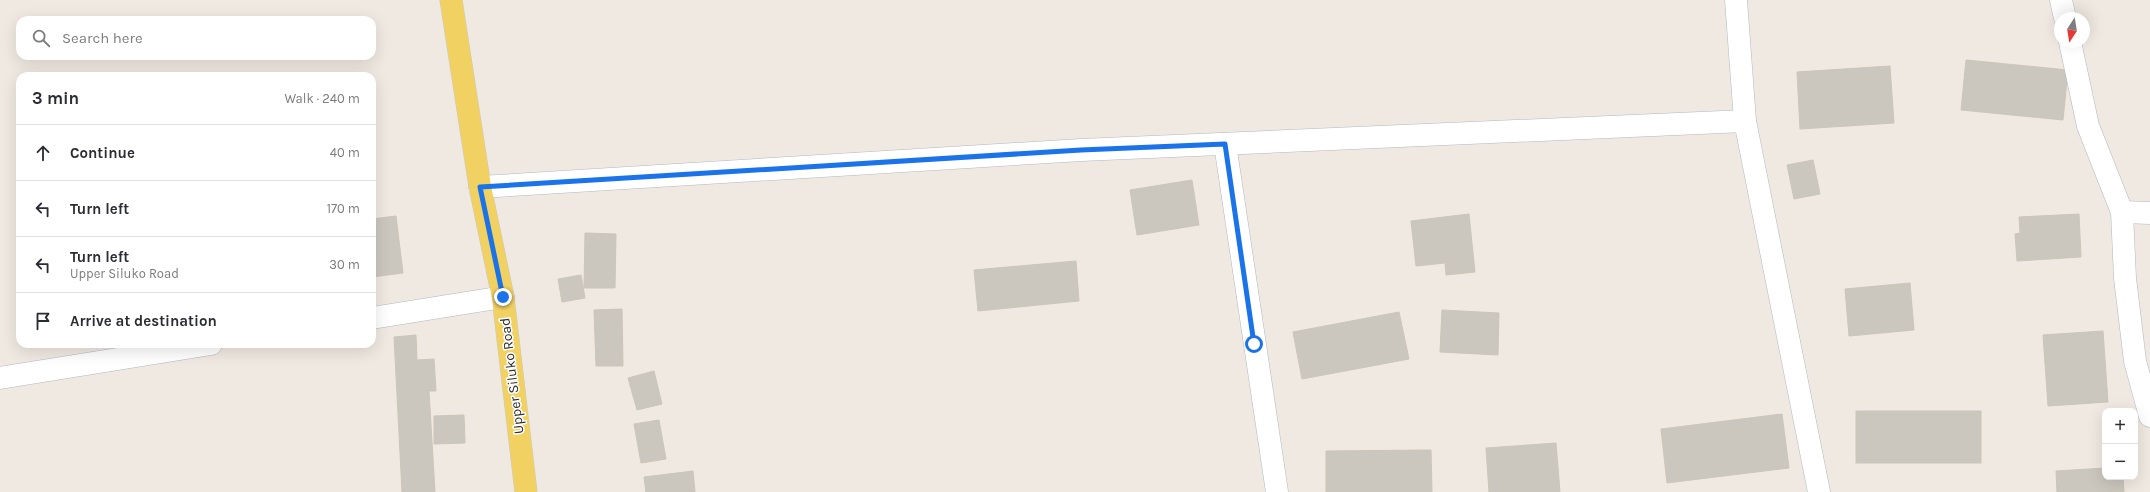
<!DOCTYPE html>
<html lang="en">
<head>
<meta charset="utf-8">
<style>
  body { margin:0; font-family:Karla,sans-serif; background:#f2f2f3; color:#2b2b33 }
  .controls { position:absolute; right:12px; bottom:12px; display:grid; overflow:hidden; border-radius:8px; box-shadow:0 4px 16px #0002 }
  .controls button { width:36px; height:36px; display:grid; place-items:center; padding:0; border:0; border-bottom:1px solid #e1e1e2; background:#fff; color:#2b2b33; font:20px sans-serif }
  .compass { position:absolute; left:2054px; top:12px; width:36px; height:36px; border-radius:50%; background:#fff; box-shadow:0 4px 16px #0002; rotate:192deg }
  .stop { position:absolute; width:12px; height:12px; margin:-9px; border:3px solid #1a73e8; border-radius:50%; background:#fff }
  .stop.end { background:#1a73e8; border-color:#fff; box-shadow:0 1px 4px #0008 }
  .list { margin:0; padding:0; list-style:none }
  h2 { display:flex; justify-content:space-between; align-items:center; height:52px; margin:0; padding:0 16px; font-size:17px }
  h2 small { font-size:13px; font-weight:400; color:#7c7c81 }
  .list li { display:grid; grid-template-columns:26px 1fr auto; gap:12px; align-items:center; box-sizing:border-box; height:56px; padding:0 16px; border-top:1px solid #e1e1e2 }
  .list b { display:block; font-size:15px; white-space:nowrap }
  .list p { margin:0; font-size:13px; white-space:nowrap; color:#7c7c81 }
  .list em { font-size:13px; font-style:normal; color:#7c7c81 }
  .icon { flex:none; width:22px; height:22px; fill:none; stroke:currentColor; stroke-width:2; stroke-linecap:round; stroke-linejoin:round }
  .map { position:relative; flex:none; width:2150px; height:492px; overflow:hidden }
  .search { position:absolute; background:#fff; box-shadow:0 4px 16px #0002; left:16px; top:16px; width:360px; height:44px; display:flex; align-items:center; gap:10px; box-sizing:border-box; padding:0 14px; border-radius:12px; color:#7c7c81; font-size:15px }
  .panel { position:absolute; background:#fff; box-shadow:0 4px 16px #0002; left:16px; top:72px; width:360px; height:276px; border-radius:12px }
  .map>svg:first-child { display:block }
</style>
</head>
<body>
<div class="map">
<svg width="2150" height="492" viewBox="0 0 2150 492">
  <rect width="100%" height="100%" fill="#efe9e1"/>
  <!-- building -->
  <g fill="#cbc7bf" stroke="#cbc5ba">
    <path d="M1966 60 2068 70 2063 120 1961 110Z"/>
    <path d="M1890 66 1894 123 1800 129 1797 72Z"/>
    <path d="M1813 160 1820 194 1794 199 1787 165Z"/>
    <path d="M1192 180 1199 225 1137 235 1130 190Z"/>
    <path d="M1469 214 1475 272 1446 275 1445 263 1416 266 1411 221Z"/>
    <path d="M2079 214 2081 257 2017 261 2015 234 2020 233 2019 217Z"/>
    <path d="M396 216 403 273 372 277V219Z"/>
    <path d="M585 233 616 234 615 288H584Z"/>
    <path d="M1076 261 1079 301 978 311 974 270Z"/>
    <path d="M581 275 585 298 562 302 558 279Z"/>
    <path d="M1910 283 1914 330 1849 336 1845 289Z"/>
    <path d="M622 309 623 366H596L594 310Z"/>
    <path d="M1442 310 1499 313 1498 355 1440 352Z"/>
    <path d="M1399 312 1409 359 1302 379 1293 332Z"/>
    <path d="M2103 331 2108 402 2048 406 2043 335Z"/>
    <path d="M416 335 417 360 434 359 436 391H429L435 492H402L394 337Z"/>
    <path d="M654 371 662 404 637 410 628 378Z"/>
    <rect x="1856" y="411" width="125" height="52"/>
    <path d="M1782 414 1789 468 1667 483 1661 429Z"/>
    <path d="M464 415 465 443 434 444V416Z"/>
    <path d="M659 420 666 459 641 463 634 424Z"/>
    <path d="M1556 443 1560 492H1489L1486 448Z"/>
    <path d="M1431 450 1432 492H1326V451Z"/>
    <path d="M2105 468V477H2123L2124 492H2057L2056 471Z"/>
    <path d="M693 471 695 492H646L644 477Z"/>
  </g>
  <g fill="none" stroke-linecap="round" stroke-linejoin="round">
    <defs>
      <g id="minor">
        <path d="M1736 0 1745 121 1819 492"/>
        <path d="M2061 0 2065 18"/>
        <path d="M2070 42 2088 126 2122 212 2125 278 2135 361 2150 416"/>
        <path d="M1225 144 1277 492"/>
        <path d="M480 187 1081 150 1745 121"/>
        <path d="M2122 212 2150 213"/>
        <path d="M372 318 503 297"/>
        <path d="M0 378 211 344"/>
      </g>
      <path id="primary" d="M451 0 480 187 503 297 526 492"/>
    </defs>
    <!-- minor casing -->
    <use href="#minor" stroke="#b4b7c1" stroke-width="23"/>
    <!-- primary casing -->
    <use href="#primary" stroke="#c9c9c9" stroke-width="23"/>
    <!-- minor -->
    <use href="#minor" stroke="#fff" stroke-width="22"/>
    <!-- primary -->
    <use href="#primary" stroke="#f2d163" stroke-width="22"/>
  </g>
  <g fill="none" stroke-linecap="round" stroke-linejoin="round">
    <!-- route -->
    <path stroke="#1a73e8" stroke-width="5" d="M503 297 480 187 1081 150 1225 144 1254 344"/>
  </g>
  <g text-anchor="middle" dominant-baseline="central" stroke-width="3" stroke-linejoin="round" paint-order="stroke">
    <!-- street labels -->
    <g font-size="14" fill="#2e2e2e" stroke="#fff">
      <text transform="translate(512 376) rotate(-97)">Upper Siluko Road</text>
    </g>
  </g>
</svg>
<div class="controls">
<button>+</button>
<button>−</button>
</div>
<svg class="compass" viewBox="-18 -18 36 36"><path d="M0-13l5 13h-10z" fill="#e53935"/><path d="M0 13l5-13h-10z" fill="#7c7c81"/></svg>
<div class="stop" style="left:1254px;top:344px"></div>
<div class="stop end" style="left:503px;top:297px"></div>
<div class="search"><svg class="icon" aria-label="search" viewBox="0 0 24 24"><circle cx="10" cy="10" r="6"/><path d="M15 15l6 6"/></svg>Search here</div>
<section class="panel">
<h2>3 min<small>Walk · 240 m</small></h2>
<ul class="list">
<li><svg class="icon" aria-label="ahead" viewBox="0 0 24 24"><path d="M12 20V5M6 11l6-6 6 6"/></svg><div><b>Continue</b></div><em>40 m</em></li>
<li><svg class="icon" aria-label="left" viewBox="0 0 24 24"><path d="M17 20v-9H6M10 6l-5 5 5 5"/></svg><div><b>Turn left</b></div><em>170 m</em></li>
<li><svg class="icon" aria-label="left" viewBox="0 0 24 24"><path d="M17 20v-9H6M10 6l-5 5 5 5"/></svg><div><b>Turn left</b><p>Upper Siluko Road</p></div><em>30 m</em></li>
<li><svg class="icon" aria-label="arrive" viewBox="0 0 24 24"><path d="M6 21V4h12l-3 4 3 4H6"/></svg><div><b>Arrive at destination</b></div></li>
</ul>
</section>
</div>
</body>
</html>
